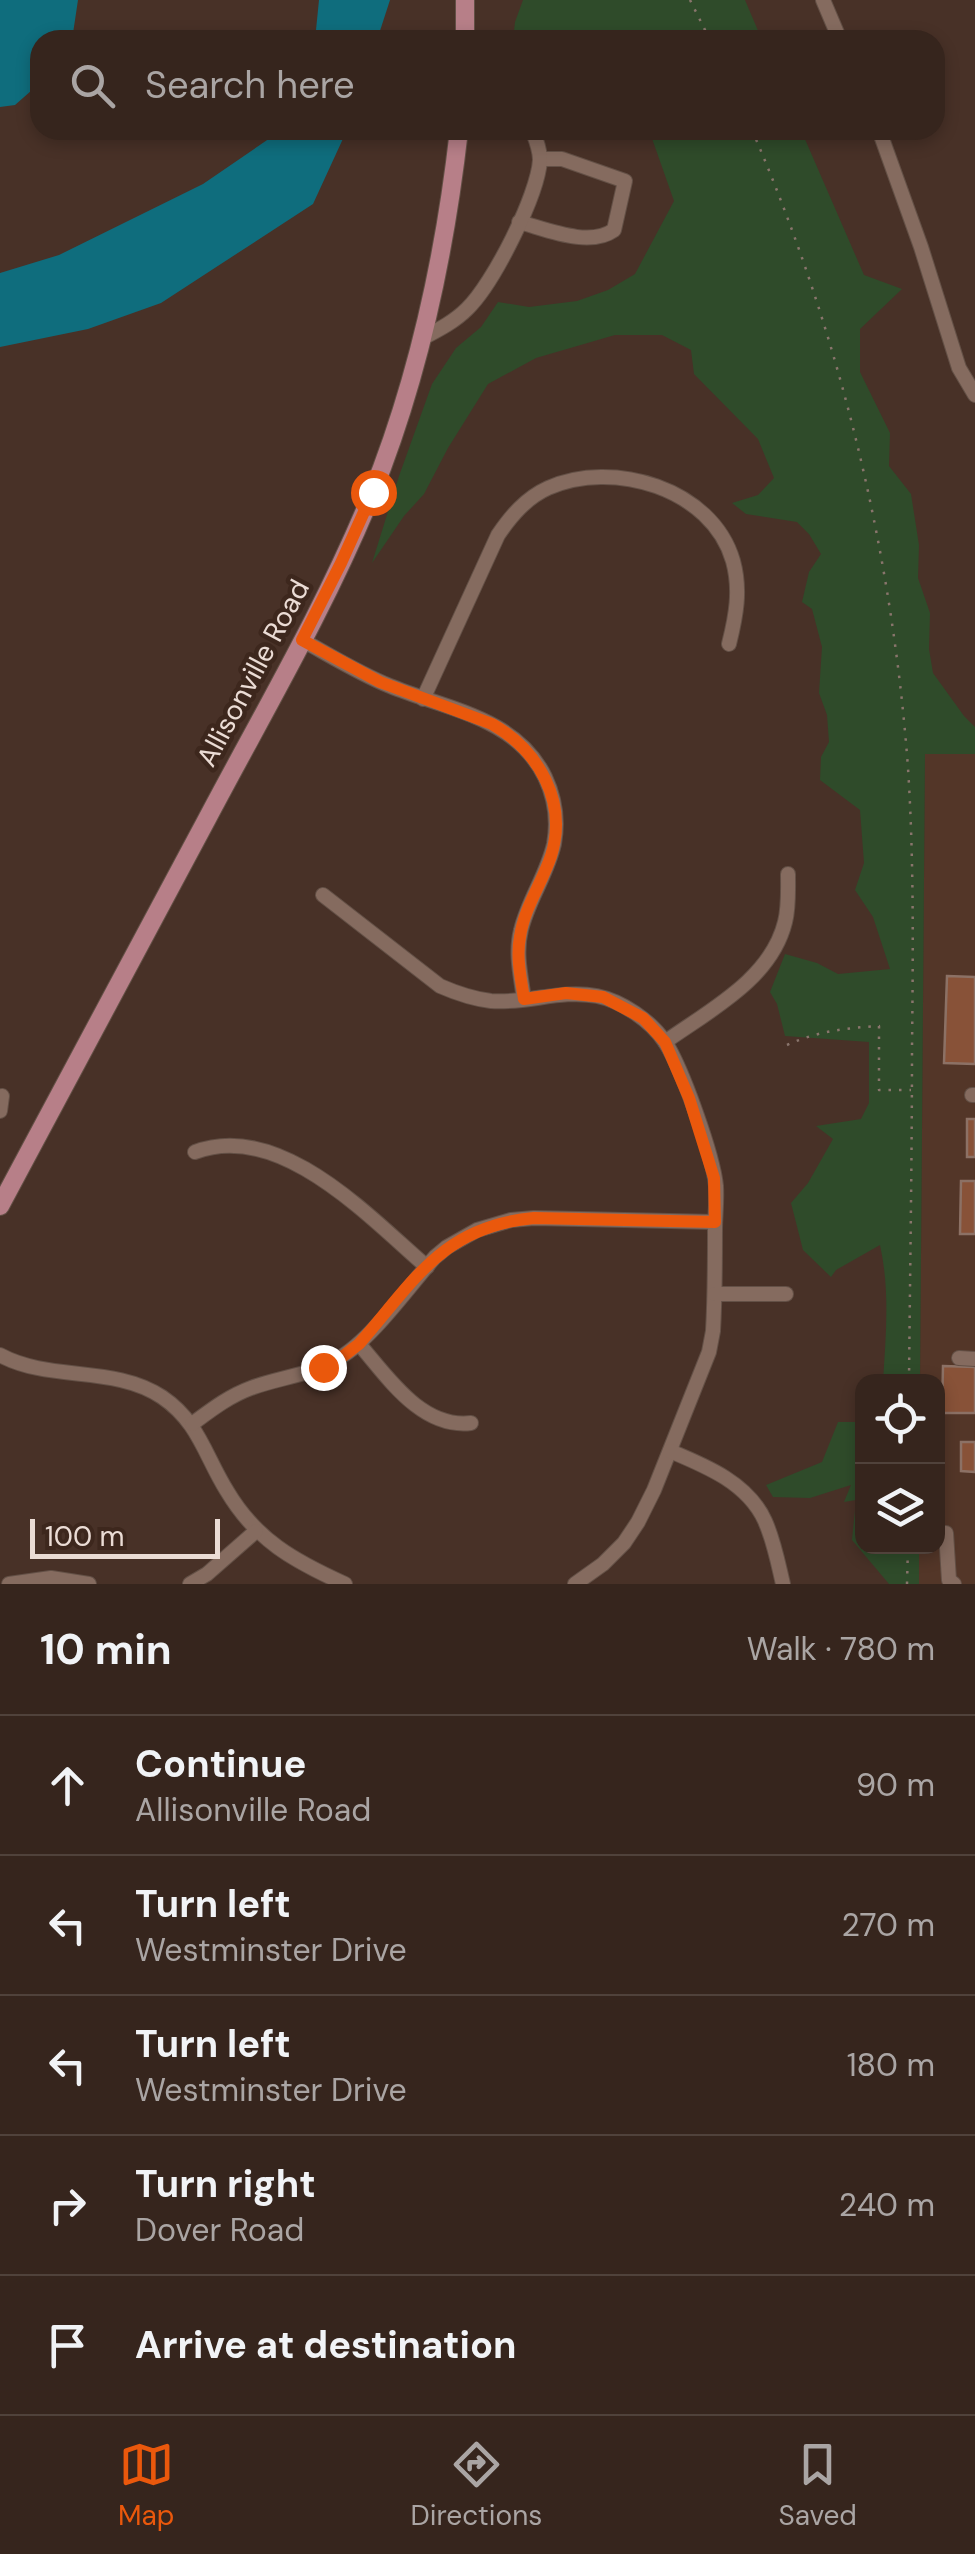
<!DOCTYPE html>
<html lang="en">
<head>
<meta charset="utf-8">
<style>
  body { margin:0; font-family:"DM Sans",sans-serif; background:#3d2d26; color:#f1f3f6 }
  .controls { position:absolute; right:30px; bottom:30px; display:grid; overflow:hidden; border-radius:20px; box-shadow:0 5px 15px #0003 }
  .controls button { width:90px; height:90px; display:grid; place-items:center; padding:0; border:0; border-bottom:2px solid #50423b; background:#36251d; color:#f1f3f6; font:50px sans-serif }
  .scale { position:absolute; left:30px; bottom:25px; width:190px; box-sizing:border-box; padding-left:10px; border:5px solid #ebdcd5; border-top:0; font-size:28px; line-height:35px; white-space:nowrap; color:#ebdcd5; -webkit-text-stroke:8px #3d271d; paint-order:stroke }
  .stop { position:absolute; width:30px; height:30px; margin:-22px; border:8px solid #ea580c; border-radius:50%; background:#fff }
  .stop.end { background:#ea580c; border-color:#fff; box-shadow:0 2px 10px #0008 }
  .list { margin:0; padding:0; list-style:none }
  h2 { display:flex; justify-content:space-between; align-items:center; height:130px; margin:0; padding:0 40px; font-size:42px }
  h2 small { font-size:32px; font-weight:400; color:#aaa5a4 }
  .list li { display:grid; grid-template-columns:65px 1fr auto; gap:30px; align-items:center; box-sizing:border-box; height:140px; padding:0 40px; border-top:2px solid #50423b }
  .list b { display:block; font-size:38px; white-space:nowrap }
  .list p { margin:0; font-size:32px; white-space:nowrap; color:#aaa5a4 }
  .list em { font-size:32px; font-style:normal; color:#aaa5a4 }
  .icon { flex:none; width:55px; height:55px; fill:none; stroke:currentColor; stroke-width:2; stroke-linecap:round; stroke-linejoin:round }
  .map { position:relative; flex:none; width:975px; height:1584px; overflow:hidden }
  .search { position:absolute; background:#36251d; box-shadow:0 5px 15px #0003; left:30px; right:30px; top:30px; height:110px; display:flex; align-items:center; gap:25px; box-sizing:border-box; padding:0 35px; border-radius:30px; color:#aaa5a4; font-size:38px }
  .sheet { height:830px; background:#36251d }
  nav { display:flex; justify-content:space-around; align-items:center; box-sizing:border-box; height:140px; border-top:2px solid #50423b; background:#36251d; font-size:28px; color:#aaa5a4 }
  nav a { display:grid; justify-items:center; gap:5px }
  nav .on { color:#ea580c }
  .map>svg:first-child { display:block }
</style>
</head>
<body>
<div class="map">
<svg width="975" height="1584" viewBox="0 0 975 1584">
  <rect width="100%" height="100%" fill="#483127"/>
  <!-- built -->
  <path fill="#533628" d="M925 753 975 754V1584H919V1547L938 1546V1382L920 1381Z"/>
  <!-- green -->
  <g fill="#2f4b2a">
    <path d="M523 0H745L762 40H513L515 22Z"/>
    <path d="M649 130H801L864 275 902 289 860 329V372L890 433 889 466 911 494 919 545 918 578 930 613 929 649 933 673 964 716 975 727V754H925L920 1381H883C886 1335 890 1290 880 1245L836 1270 831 1277 803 1250 791 1203 808 1183 833 1139 816 1126 861 1119 869 1103V1042L785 1036 777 1004 770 992 785 954 817 963 838 974 890 969 873 917 855 890 864 863 860 810 820 780 821 757 829 742 827 715 819 693 822 647 812 609 802 602 809 572 821 554 809 534 797 522 746 514 732 503 758 495 774 478 758 439 694 374 691 350 662 335H615L536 358 488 384 448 448 424 494 404 516 372 563 399 476 432 384 456 348 481 327 498 302 529 307 577 301 608 290 635 274 674 201Z"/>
    <path d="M838 1422H862V1546L919 1547V1584H889L852 1540 856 1500 844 1502 851 1485 810 1498 773 1497 766 1485 822 1462Z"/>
  </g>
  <!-- water -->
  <g fill="#0f6d7d">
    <path d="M0 0H78L72 40H40V83L15 105 0 107Z"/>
    <path d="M319 0H390L377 40H315Z"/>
    <path d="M277 130H347L313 204 161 303 88 329 0 347V273L59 255 203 184 273 136Z"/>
  </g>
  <!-- building -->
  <g fill="#885238" stroke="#8c7165" stroke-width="2.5">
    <path d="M947 976 975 977V1064L944 1063Z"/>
    <rect x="967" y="1119" width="8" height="38"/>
    <path d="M961 1181H975V1234H960Z"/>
    <path d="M943 1366 975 1367V1413H942Z"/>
    <path d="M961 1442H975V1472L961 1471Z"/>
  </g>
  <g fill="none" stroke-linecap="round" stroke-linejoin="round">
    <defs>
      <g id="minor">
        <path d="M823 0 840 40"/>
        <path d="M879 130 921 247 959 368 975 395"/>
        <path d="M519 222C546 229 589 248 614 230L625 181 562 159H540"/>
        <path d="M421 339C438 330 454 322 467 309 493 284 538 195 540 160 540 149 536 140 532 130"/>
        <path d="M302 640C331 656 360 674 390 686 446 709 516 717 545 777 555 798 558 822 554 844 547 875 528 900 521 930 515 953 521 977 524 999"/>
        <path d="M423 699 498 535C511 516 526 498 548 488 612 459 712 488 733 561 741 590 736 616 729 644"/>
        <path d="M323 895 440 986C456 993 474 999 491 1001 527 1004 561 989 597 996 622 1001 651 1021 665 1042 682 1068 713 1155 716 1186 717 1201 715 1216 715 1231 715 1264 715 1297 713 1331L709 1352 654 1490 638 1522 624 1543 603 1564 575 1584"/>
        <path d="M665 1042C710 1010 771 979 785 922 789 907 788 890 788 874"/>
        <path d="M972 1095H975"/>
        <path d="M0 1111 2 1096"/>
        <path d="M195 1152C280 1120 369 1217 427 1267"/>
        <path d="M715 1294H786"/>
        <path d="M359 1344C387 1376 421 1429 471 1423"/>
        <path d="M0 1355C50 1382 114 1365 162 1397 199 1422 205 1456 227 1491 256 1540 294 1561 345 1584"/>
        <path d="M959 1358 975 1359"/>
        <path d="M192 1424C211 1410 229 1396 251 1388 281 1377 312 1375 339 1358 371 1340 409 1286 435 1257L447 1247 477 1230 511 1220 534 1218 715 1222"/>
        <path d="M670 1451C706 1466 748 1483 765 1521 774 1541 778 1563 783 1584"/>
        <path d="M946 1533 949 1580 954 1584"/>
        <path d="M9 1584 51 1578 89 1584"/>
        <path d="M190 1584 207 1574 256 1531"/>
      </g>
      <g id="major">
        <path d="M465 40V0"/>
        <path d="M0 1206C69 1077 138 948 207 819 263 713 325 608 371 496 418 380 445 254 459 130"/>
      </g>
    </defs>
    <!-- minor casing -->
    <use href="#minor" stroke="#635046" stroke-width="16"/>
    <!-- major casing -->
    <use href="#major" stroke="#635046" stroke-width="20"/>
    <!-- path -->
    <g stroke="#89756c" stroke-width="2.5" stroke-dasharray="2.5 8" stroke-linecap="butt">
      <path d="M690 0 710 40"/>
      <path d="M752 130C839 331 892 549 908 768 914 861 913 954 912 1048 912 1159 910 1270 909 1382"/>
      <path d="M787 1045C818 1031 846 1028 879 1026V1090H911"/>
      <path d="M907 1584 908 1546"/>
    </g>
    <!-- minor -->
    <use href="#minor" stroke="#856b5f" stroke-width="14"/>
    <!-- major -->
    <use href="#major" stroke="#b77f88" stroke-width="18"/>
  </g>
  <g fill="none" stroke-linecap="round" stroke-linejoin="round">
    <!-- route -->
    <path stroke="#ea580c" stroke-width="12" d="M323 1367 342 1357 359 1344C414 1281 443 1226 534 1218L715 1222 714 1178 689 1098 665 1042 643 1018 603 997 566 993 524 999C521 979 516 957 520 937 524 908 542 883 551 856 568 802 539 751 492 724L380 682 302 640 341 563 373 492"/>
  </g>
  <g text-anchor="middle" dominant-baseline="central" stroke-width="9" stroke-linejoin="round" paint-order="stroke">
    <!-- street labels -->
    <g font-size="28" fill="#ebdcd5" stroke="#3d271d">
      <text transform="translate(253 673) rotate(-62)">Allisonville Road</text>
    </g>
  </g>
</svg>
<div class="controls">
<button><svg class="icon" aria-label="locate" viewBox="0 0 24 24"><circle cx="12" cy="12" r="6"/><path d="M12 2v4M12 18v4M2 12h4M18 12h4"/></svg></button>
<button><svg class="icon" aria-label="layers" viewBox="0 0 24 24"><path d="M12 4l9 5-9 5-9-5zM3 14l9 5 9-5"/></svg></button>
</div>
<div class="scale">100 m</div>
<div class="stop" style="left:373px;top:492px"></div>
<div class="stop end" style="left:323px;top:1367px"></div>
<div class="search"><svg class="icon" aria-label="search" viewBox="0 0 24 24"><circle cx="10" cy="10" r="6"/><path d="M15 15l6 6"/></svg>Search here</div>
</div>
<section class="sheet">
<h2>10 min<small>Walk · 780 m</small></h2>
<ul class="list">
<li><svg class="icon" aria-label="ahead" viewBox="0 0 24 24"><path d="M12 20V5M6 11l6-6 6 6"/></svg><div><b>Continue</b><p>Allisonville Road</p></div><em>90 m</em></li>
<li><svg class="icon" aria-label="left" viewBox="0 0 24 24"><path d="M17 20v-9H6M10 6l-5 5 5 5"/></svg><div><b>Turn left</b><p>Westminster Drive</p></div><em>270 m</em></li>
<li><svg class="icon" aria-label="left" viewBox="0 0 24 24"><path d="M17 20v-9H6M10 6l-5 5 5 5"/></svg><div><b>Turn left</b><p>Westminster Drive</p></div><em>180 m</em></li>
<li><svg class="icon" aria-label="right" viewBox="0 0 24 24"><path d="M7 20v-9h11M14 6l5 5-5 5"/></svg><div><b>Turn right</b><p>Dover Road</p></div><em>240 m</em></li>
<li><svg class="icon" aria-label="arrive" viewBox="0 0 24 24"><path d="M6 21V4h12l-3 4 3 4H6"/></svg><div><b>Arrive at destination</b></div></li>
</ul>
</section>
<nav>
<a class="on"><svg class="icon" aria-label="map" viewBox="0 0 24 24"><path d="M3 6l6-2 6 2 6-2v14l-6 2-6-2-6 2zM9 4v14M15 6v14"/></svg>Map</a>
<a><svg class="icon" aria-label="directions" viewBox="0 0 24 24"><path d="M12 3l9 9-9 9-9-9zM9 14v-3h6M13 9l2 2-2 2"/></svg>Directions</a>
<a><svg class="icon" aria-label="saved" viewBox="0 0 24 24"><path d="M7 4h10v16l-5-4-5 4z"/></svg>Saved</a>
</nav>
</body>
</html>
